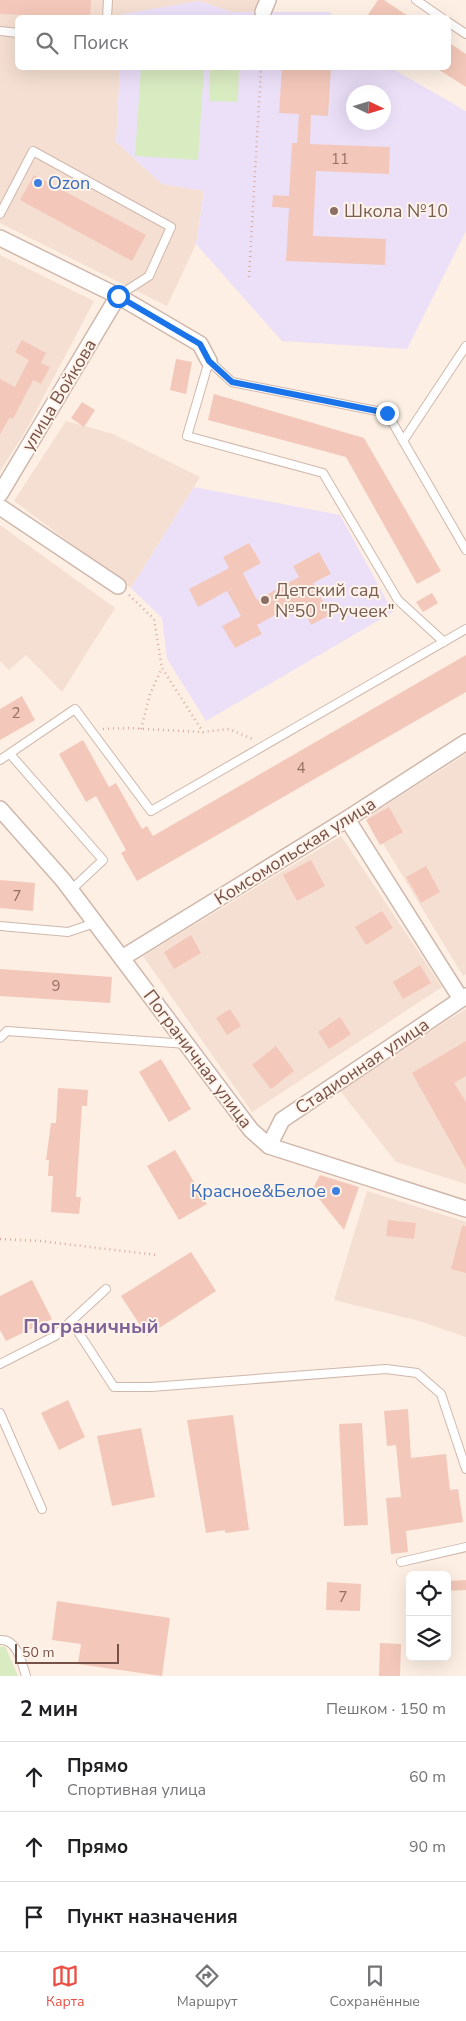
<!DOCTYPE html>
<html lang="ru">
<head>
<meta charset="utf-8">
<style>
  body { margin:0; font-family:"Nunito Sans",sans-serif; background:#f2f2f2; color:#202124 }
  .controls { position:absolute; right:15px; bottom:15px; display:grid; overflow:hidden; border-radius:8px; box-shadow:0 5px 20px #0002 }
  .controls button { width:45px; height:45px; display:grid; place-items:center; padding:0; border:0; border-bottom:1px solid #e0e0e0; background:#fff; color:#202124; font:25px sans-serif }
  .compass { position:absolute; left:346px; top:85px; width:45px; height:45px; border-radius:50%; background:#fff; box-shadow:0 5px 20px #0002; rotate:94deg }
  .scale { position:absolute; left:15px; bottom:12px; width:104px; box-sizing:border-box; padding-left:5px; border:2px solid #765148; border-top:0; font-size:14px; line-height:18px; white-space:nowrap; color:#765148; -webkit-text-stroke:4px #fff3ea; paint-order:stroke }
  .stop { position:absolute; width:15px; height:15px; margin:-11px; border:4px solid #1a73e8; border-radius:50%; background:#fff }
  .stop.end { background:#1a73e8; border-color:#fff; box-shadow:0 1px 5px #0008 }
  .list { margin:0; padding:0; list-style:none }
  h2 { display:flex; justify-content:space-between; align-items:center; height:65px; margin:0; padding:0 20px; font-size:21px }
  h2 small { font-size:16px; font-weight:400; color:#757577 }
  .list li { display:grid; grid-template-columns:32px 1fr auto; gap:15px; align-items:center; box-sizing:border-box; height:70px; padding:0 20px; border-top:1px solid #e0e0e0 }
  .list b { display:block; font-size:19px; white-space:nowrap }
  .list p { margin:0; font-size:16px; white-space:nowrap; color:#757577 }
  .list em { font-size:16px; font-style:normal; color:#757577 }
  .icon { flex:none; width:28px; height:28px; fill:none; stroke:currentColor; stroke-width:2; stroke-linecap:round; stroke-linejoin:round }
  .map { position:relative; flex:none; width:466px; height:1676px; overflow:hidden }
  .search { position:absolute; background:#fff; box-shadow:0 5px 20px #0002; left:15px; right:15px; top:15px; height:55px; display:flex; align-items:center; gap:12px; box-sizing:border-box; padding:0 18px; border-radius:8px; color:#757577; font-size:19px }
  .sheet { height:275px; background:#fff }
  nav { display:flex; justify-content:space-around; align-items:center; box-sizing:border-box; height:70px; border-top:1px solid #e0e0e0; background:#fff; font-size:14px; color:#757577 }
  nav a { display:grid; justify-items:center; gap:2px }
  nav .on { color:#ea4f45 }
  .map>svg:first-child { display:block }
</style>
</head>
<body>
<div class="map">
<svg width="466" height="1676" viewBox="0 0 466 1676">
  <rect width="100%" height="100%" fill="#fdefe3"/>
  <!-- residential -->
  <g fill="#f5dfd2">
    <path d="M0 0H260L253 12H232L199 1 122 15V17L18 18V68H120L116 142 162 184 204 191 196 244 167 306 0 223Z"/>
    <path d="M0 255 94 301 25 432 0 471Z"/>
    <path d="M66 421 113 434 200 477 131 588 14 501Z"/>
    <path d="M0 525 115 608 62 692 26 655 9 670 0 661Z"/>
    <path d="M466 754V974L463 976 367 817Z"/>
    <path d="M341 836 442 987 252 1112 143 956Z"/>
    <path d="M466 1009V1184L396 1162 338 1088Z"/>
    <path d="M367 1191 466 1222V1337L419 1321 334 1300Z"/>
  </g>
  <!-- education -->
  <g fill="#ece0f9" fill-rule="evenodd">
    <path d="M199 1 232 12H330L332 17 122 18V14Z"/>
    <path d="M120 68H391L466 111V231L407 349 282 341 196 244 204 191 162 184 116 142ZM354 92H384V122H354Z"/>
    <path d="M194 487 340 515 393 612 206 721 167 659 162 618 131 588Z"/>
  </g>
  <!-- green -->
  <g fill="#d9ebc1">
    <path d="M141 68H204L198 160 135 156Z"/>
    <path d="M210 68H239L238 102 209 101Z"/>
    <path d="M5 1646 18 1676H0V1647Z"/>
  </g>
  <!-- building -->
  <g fill="#f3c8ba">
    <path d="M0 0H91L90 18 0 14Z"/>
    <path d="M378 0H384L411 18H366Z"/>
    <path d="M448 42 466 54V87L436 68H448Z"/>
    <path d="M282 68H331L328 116 311 115 310 144 390 147 389 174 316 171 313 236 386 239 385 265 286 261 289 208 272 207 273 195 289 196 292 143H297L299 114 279 113Z"/>
    <path d="M34 175 146 235 132 261 20 200Z"/>
    <path d="M22 340 46 353 41 363 50 367 41 384 33 380 13 419 10 417 0 434V379L15 387 29 360 15 352Z"/>
    <path d="M176 359 192 362 186 394 170 390Z"/>
    <path d="M214 394 364 438 441 571 417 584 346 457 208 420Z"/>
    <path d="M82 402 95 410 84 427 71 418Z"/>
    <path d="M249 543 261 563 243 573 257 600 299 577 293 566 319 552 331 574 313 583 330 615 311 625 299 602 257 625 262 634 235 648 222 626 241 616 227 591 198 607 189 589 229 568 223 557Z"/>
    <path d="M432 593 438 603 423 612 416 602Z"/>
    <path d="M466 655V692L137 881 121 853 126 850 96 796 86 802 59 754 83 740 109 787 116 783 142 829 147 826 153 836Z"/>
    <path d="M22 696 35 720 0 740V709Z"/>
    <path d="M389 807 403 832 380 845 366 820Z"/>
    <path d="M311 860 325 886 297 901 283 875Z"/>
    <path d="M426 866 440 892 421 903 406 877Z"/>
    <path d="M0 880 35 883 33 911 0 908Z"/>
    <path d="M382 911 393 928 366 945 355 927Z"/>
    <path d="M191 935 201 953 174 969 164 952Z"/>
    <path d="M420 965 431 983 403 999 393 982Z"/>
    <path d="M0 969 112 977 110 1003 0 996Z"/>
    <path d="M230 1009 241 1026 227 1035 216 1018Z"/>
    <path d="M340 1017 351 1034 329 1049 318 1032Z"/>
    <path d="M466 1041V1076L454 1083 466 1102V1169L412 1073Z"/>
    <path d="M276 1046 294 1071 271 1089 252 1065Z"/>
    <path d="M161 1059 191 1109 169 1122 139 1072Z"/>
    <path d="M58 1088 88 1090 87 1106H82L76 1197H81L79 1214 51 1212 53 1176H48L49 1160H46L51 1123H56Z"/>
    <path d="M175 1150 207 1204 179 1220 147 1166Z"/>
    <path d="M320 1175 359 1187 344 1230 312 1190Z"/>
    <path d="M388 1220 416 1223 414 1239 386 1236Z"/>
    <path d="M462 1226H466V1273L451 1269Z"/>
    <path d="M191 1252 216 1291 147 1336 121 1296Z"/>
    <path d="M32 1280 52 1319 6 1341 0 1330V1296Z"/>
    <path d="M68 1400 85 1437 59 1450 41 1413Z"/>
    <path d="M408 1409 411 1458 446 1454 450 1490 458 1489 463 1522 406 1531 408 1552 391 1554 386 1498 401 1497 396 1445 387 1446 384 1411Z"/>
    <path d="M233 1415 249 1530 225 1533V1530L206 1533 187 1420Z"/>
    <path d="M362 1423 368 1525 344 1526 339 1424Z"/>
    <path d="M141 1428 155 1497 112 1506 97 1436Z"/>
    <path d="M466 1580V1590L447 1591V1581Z"/>
    <path d="M327 1582 361 1584 360 1611 326 1610Z"/>
    <path d="M57 1601 170 1618 162 1676 78 1664 81 1644 52 1640Z"/>
    <path d="M380 1643 401 1644 400 1676H379Z"/>
  </g>
  <g fill="none" stroke-linecap="round" stroke-linejoin="round">
    <defs>
      <g id="service">
        <path d="M416 0 442 18"/>
        <path d="M107 18 108 0"/>
        <path d="M448 22 466 34"/>
        <path d="M0 31 18 33"/>
        <path d="M0 214 33 151 171 227 149 276 118 296"/>
        <path d="M403 441 466 346"/>
        <path d="M444 642 398 600 323 473 187 436 209 361 232 382 387 413 466 550"/>
        <path d="M10 754 103 860 71 890"/>
        <path d="M0 760 75 709 151 811 466 629"/>
        <path d="M0 926 68 932 95 923"/>
        <path d="M0 1038 7 1031 187 1044"/>
        <path d="M71 1321 114 1387H151L386 1369 417 1373 441 1394 466 1469"/>
        <path d="M0 1364 55 1336 106 1289"/>
        <path d="M0 1413 42 1509"/>
        <path d="M401 1562 466 1547"/>
        <path d="M0 1640C17 1638 22 1663 26 1676"/>
      </g>
      <g id="minor">
        <path d="M263 12 268 0"/>
        <path d="M0 238 118 296 200 344 209 361"/>
        <path d="M0 494 118 296"/>
        <path d="M0 507 118 586"/>
        <path d="M0 809 63 880 251 1130 269 1146 466 1209"/>
        <path d="M347 819 461 999"/>
        <path d="M122 958 347 819 466 742"/>
        <path d="M269 1146 282 1120 466 996"/>
      </g>
    </defs>
    <!-- service casing -->
    <use href="#service" stroke="#d0b7ac" stroke-width="10"/>
    <!-- minor casing -->
    <use href="#minor" stroke="#d0b7ac" stroke-width="18"/>
    <!-- path -->
    <g stroke="#d8ab9d" stroke-width="2.5" stroke-dasharray="1 4" stroke-linecap="butt">
      <path d="M249 277 261 68"/>
      <path d="M129 595 154 619 162 668 203 732 229 729 255 740"/>
      <path d="M103 729 127 728 202 732"/>
      <path d="M141 729 150 694 162 668"/>
      <path d="M0 1239 40 1241 157 1255"/>
    </g>
    <!-- service -->
    <use href="#service" stroke="#fff" stroke-width="8"/>
    <!-- minor -->
    <use href="#minor" stroke="#fff" stroke-width="15"/>
  </g>
  <g fill="none" stroke-linecap="round" stroke-linejoin="round">
    <!-- route -->
    <path stroke="#1a73e8" stroke-width="6" d="M118 296 200 344 209 361 232 382 387 413"/>
  </g>
  <!-- markers -->
  <g fill="#3f7fe0" stroke="#fff3ea" stroke-width="2">
    <circle cx="38" cy="183" r="5"/>
    <circle cx="336" cy="1191" r="5"/>
  </g>
  <g fill="#8d6e63" stroke="#fff3ea" stroke-width="2">
    <circle cx="334" cy="211" r="5"/>
    <circle cx="265" cy="600" r="5"/>
  </g>
  <g text-anchor="middle" dominant-baseline="central" stroke-width="4" stroke-linejoin="round" paint-order="stroke">
    <!-- number labels -->
    <g font-size="15" fill="#956f64">
      <text x="340" y="159">11</text>
      <text x="16" y="713">2</text>
      <text x="301" y="768">4</text>
      <text x="17" y="896">7</text>
      <text x="56" y="986">9</text>
      <text x="343" y="1597">7</text>
    </g>
    <!-- shop labels -->
    <g font-size="18" fill="#366cbe" stroke="#fff3ea" text-anchor="start">
      <text x="48" y="183">Ozon</text>
      <text x="326" y="1191" text-anchor="end">Красное&amp;Белое</text>
    </g>
    <!-- education labels -->
    <g font-size="18" fill="#785e54" stroke="#fff3ea" text-anchor="start">
      <text x="344" y="211">Школа №10</text>
      <text x="275" y="590">Детский сад<tspan x="275" dy="21">№50 "Ручеек"</tspan></text>
    </g>
    <!-- street labels -->
    <g font-size="18" fill="#765148" stroke="#fff3ea">
      <text transform="translate(59 395) rotate(-59)">улица Войкова</text>
      <text transform="translate(295 851) rotate(-32)">Комсомольская улица</text>
      <text transform="translate(198 1059) rotate(53)">Пограничная улица</text>
      <text transform="translate(362 1066) rotate(-34)">Стадионная улица</text>
    </g>
    <!-- quarter labels -->
    <g font-size="20" font-weight="bold" fill="#7f6499" stroke="#fff3ea">
      <text x="91" y="1326">Пограничный</text>
    </g>
  </g>
</svg>
<div class="controls">
<button><svg class="icon" aria-label="locate" viewBox="0 0 24 24"><circle cx="12" cy="12" r="6"/><path d="M12 2v4M12 18v4M2 12h4M18 12h4"/></svg></button>
<button><svg class="icon" aria-label="layers" viewBox="0 0 24 24"><path d="M12 4l9 5-9 5-9-5zM3 14l9 5 9-5"/></svg></button>
</div>
<svg class="compass" viewBox="-18 -18 36 36"><path d="M0-13l5 13h-10z" fill="#e53935"/><path d="M0 13l5-13h-10z" fill="#757577"/></svg>
<div class="scale">50 m</div>
<div class="stop" style="left:118px;top:296px"></div>
<div class="stop end" style="left:387px;top:413px"></div>
<div class="search"><svg class="icon" aria-label="search" viewBox="0 0 24 24"><circle cx="10" cy="10" r="6"/><path d="M15 15l6 6"/></svg>Поиск</div>
</div>
<section class="sheet">
<h2>2 мин<small>Пешком · 150 m</small></h2>
<ul class="list">
<li><svg class="icon" aria-label="ahead" viewBox="0 0 24 24"><path d="M12 20V5M6 11l6-6 6 6"/></svg><div><b>Прямо</b><p>Спортивная улица</p></div><em>60 m</em></li>
<li><svg class="icon" aria-label="ahead" viewBox="0 0 24 24"><path d="M12 20V5M6 11l6-6 6 6"/></svg><div><b>Прямо</b></div><em>90 m</em></li>
<li><svg class="icon" aria-label="arrive" viewBox="0 0 24 24"><path d="M6 21V4h12l-3 4 3 4H6"/></svg><div><b>Пункт назначения</b></div></li>
</ul>
</section>
<nav>
<a class="on"><svg class="icon" aria-label="map" viewBox="0 0 24 24"><path d="M3 6l6-2 6 2 6-2v14l-6 2-6-2-6 2zM9 4v14M15 6v14"/></svg>Карта</a>
<a><svg class="icon" aria-label="directions" viewBox="0 0 24 24"><path d="M12 3l9 9-9 9-9-9zM9 14v-3h6M13 9l2 2-2 2"/></svg>Маршрут</a>
<a><svg class="icon" aria-label="saved" viewBox="0 0 24 24"><path d="M7 4h10v16l-5-4-5 4z"/></svg>Сохранённые</a>
</nav>
</body>
</html>
